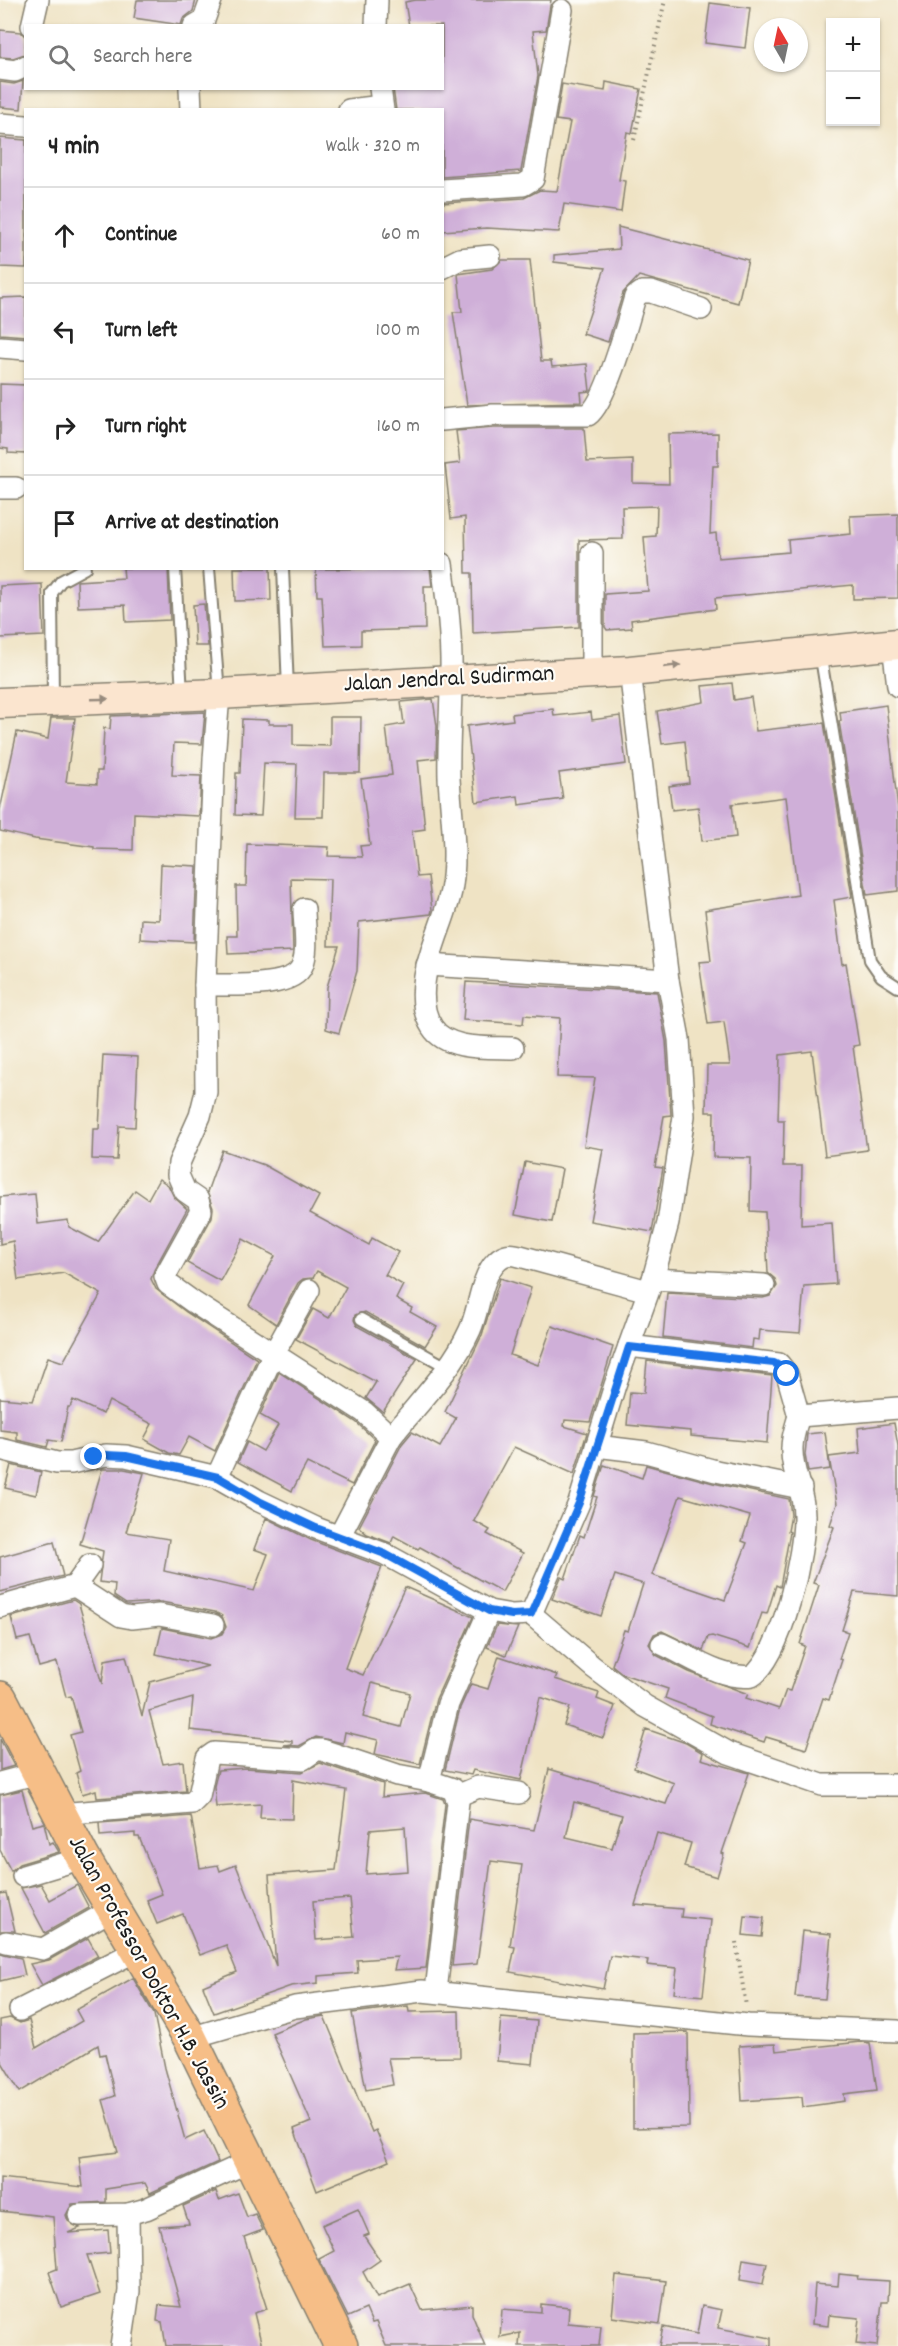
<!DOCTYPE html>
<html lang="en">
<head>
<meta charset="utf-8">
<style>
  body { margin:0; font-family:Dekko,sans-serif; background:#f2f2f2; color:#222 }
  .controls { position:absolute; right:18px; top:18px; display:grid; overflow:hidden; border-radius:0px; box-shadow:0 2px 4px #0004 }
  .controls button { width:54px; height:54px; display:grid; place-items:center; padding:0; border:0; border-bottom:2px solid #e0e0e0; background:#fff; color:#222; font:30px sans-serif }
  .compass { position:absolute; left:754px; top:18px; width:54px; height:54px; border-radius:50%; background:#fff; box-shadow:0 2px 4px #0004; rotate:351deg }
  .stop { position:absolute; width:18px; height:18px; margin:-14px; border:4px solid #1a73e8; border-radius:50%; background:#fff }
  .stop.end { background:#1a73e8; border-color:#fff; box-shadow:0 2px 6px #0008 }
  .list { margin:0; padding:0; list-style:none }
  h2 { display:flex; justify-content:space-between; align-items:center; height:78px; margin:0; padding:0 24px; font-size:26px }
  h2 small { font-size:20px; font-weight:400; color:#767676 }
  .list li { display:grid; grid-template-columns:39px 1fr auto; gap:18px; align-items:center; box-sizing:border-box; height:96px; padding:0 24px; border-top:2px solid #e0e0e0 }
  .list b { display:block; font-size:22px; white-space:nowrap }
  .list em { font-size:20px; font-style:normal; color:#767676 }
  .icon { flex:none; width:33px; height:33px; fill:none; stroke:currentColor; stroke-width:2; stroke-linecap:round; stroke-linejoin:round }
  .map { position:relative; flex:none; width:898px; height:2346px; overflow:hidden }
  .search { position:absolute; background:#fff; box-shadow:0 2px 4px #0004; left:24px; top:24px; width:420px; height:66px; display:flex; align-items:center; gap:15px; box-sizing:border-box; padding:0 21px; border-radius:0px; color:#767676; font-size:22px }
  .panel { position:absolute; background:#fff; box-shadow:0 2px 4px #0004; left:24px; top:108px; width:420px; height:462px; border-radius:0px }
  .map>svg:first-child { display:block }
</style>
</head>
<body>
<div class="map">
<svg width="898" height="2346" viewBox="0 0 898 2346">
  <rect width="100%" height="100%" fill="#fdfcf7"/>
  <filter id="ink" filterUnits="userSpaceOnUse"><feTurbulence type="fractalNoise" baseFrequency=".0167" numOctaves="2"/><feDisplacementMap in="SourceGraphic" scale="12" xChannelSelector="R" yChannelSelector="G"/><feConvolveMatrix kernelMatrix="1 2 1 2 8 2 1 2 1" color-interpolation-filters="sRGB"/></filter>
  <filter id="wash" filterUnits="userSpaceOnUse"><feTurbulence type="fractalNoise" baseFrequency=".008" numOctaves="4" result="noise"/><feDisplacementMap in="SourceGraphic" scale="24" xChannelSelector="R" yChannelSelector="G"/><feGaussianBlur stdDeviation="1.35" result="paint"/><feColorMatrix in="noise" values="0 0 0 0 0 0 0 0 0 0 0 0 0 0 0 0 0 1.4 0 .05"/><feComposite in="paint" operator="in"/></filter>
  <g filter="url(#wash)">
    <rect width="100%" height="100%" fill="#efe3c4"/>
    <g id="blocks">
      <!-- building -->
      <g fill="#cfafd8" fill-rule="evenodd">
        <path d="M137 0H196L193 11 183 19 181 25 134 18Z"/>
        <path d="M416 0H551L546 30 533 31 538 76 521 171 442 177V110H396L393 88H442V26H409L405 2Z"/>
        <path d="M710 3 750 8 745 48 705 43Z"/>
        <path d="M0 30 21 32 26 37 25 54 13 58 0 57Z"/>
        <path d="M23 81 21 109 0 107V82L14 84Z"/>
        <path d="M606 82 641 89 632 133 627 132 619 180 625 181 621 212 564 204 559 232 487 228 442 231V203L524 198 540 190 557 191 570 122 556 120 562 84 605 91Z"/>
        <path d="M0 138 26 140V268L0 267Z"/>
        <path d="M618 227 748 260 738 303 639 276 623 293 608 342 583 334 605 268 554 262V255L619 249Z"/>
        <path d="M502 260H530L541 361H551L552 367 587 364 590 391 581 392 582 402 467 405 453 312H462L458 274 492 269Z"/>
        <path d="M26 297V336L0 334V298Z"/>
        <path d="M0 384 26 385V454L8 453V449L0 448Z"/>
        <path d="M494 428H584L587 462 633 460V483L669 484 668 434 718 433V466H713L710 534 716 533 718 558 789 552 788 540 851 534 850 516 898 514V598L853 599V585L715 598 716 609 631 620 632 628 607 630 605 627V594L648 591 644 537 656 536 657 506 622 507 623 539 579 540V627L473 633 472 573H466L465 517 451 519 445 465 460 463 456 431Z"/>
        <path d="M123 568H168L170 620 126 622 125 605 78 607 77 581 124 578Z"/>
        <path d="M234 568H270L271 600 235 601Z"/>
        <path d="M430 568 432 586H424L425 629 361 631V645L325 646 322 596H317L316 569Z"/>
        <path d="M42 584 44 636 0 638V586Z"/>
        <path d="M204 604 208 646H195L193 605Z"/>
        <path d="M732 683 734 700 751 697 756 731 824 723 852 897 834 900 842 964 846 963 859 1045 853 1046 867 1150 825 1156 812 1051 780 1055 778 1120H784L783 1166H802L801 1225 832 1223 836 1284 804 1286 800 1333 760 1330 759 1340 753 1339 752 1348 663 1337 667 1293 763 1298 770 1296 777 1286 775 1279 768 1273 765 1212 750 1211 751 1158 713 1157 714 1112H706L707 1065H730L724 1022 708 1024 699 962 711 961 705 910 798 895 786 797 732 804 736 837 702 841 698 807 672 810 669 786 689 783 685 741 662 744 657 711 704 702 702 686Z"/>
        <path d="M433 699 437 726 436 758 418 760 425 829 412 831 417 877 428 876 432 910 431 914 359 922 357 971 339 1033 326 1029 327 987 339 946H328L330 879 291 878 293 951 228 954 227 936H237L236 886H246L247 844 329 847 328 856 362 857 360 846 370 845 361 779 392 775 386 727 404 724 401 702Z"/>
        <path d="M886 705 898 809V891L867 895 839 721H841L840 712Z"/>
        <path d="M553 709 554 716 591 712 592 720 620 716 626 764 559 773 563 799 519 805 518 796 476 802 467 726 513 720 512 714Z"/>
        <path d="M205 712 202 744 174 743 172 775 201 776 199 816 134 813 133 850 94 849V847L35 839 0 831V810L17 732 48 739 51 718H75L66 782 97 784V771H102L104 728 110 729 111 716Z"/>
        <path d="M330 717H361L360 773H324L323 817H295L297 764 264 763 261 816 235 815 236 773H240L242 719 269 720V724H293V745L330 746Z"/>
        <path d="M161 864 197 866 194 942 140 939 141 919 159 920Z"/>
        <path d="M466 982 657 992 666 1041 671 1115 664 1116 655 1167 663 1168 652 1232 590 1221 603 1149 584 1146 595 1078 557 1077 560 1018 524 1015 523 1024 463 1020Z"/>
        <path d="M103 1055 138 1057 135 1127 119 1126 117 1160 92 1159 93 1129H99Z"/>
        <path d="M222 1150 264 1165 319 1196 310 1213 369 1245 372 1238 398 1252 385 1275 403 1285 396 1299 412 1308 410 1312 437 1327 425 1346 365 1312 355 1315 354 1320 357 1326 417 1359 383 1412 366 1398 376 1382 296 1339 313 1309 329 1318 346 1287 317 1271 313 1278 303 1279 298 1283 276 1324 249 1305 275 1256 243 1239 220 1281 187 1263 212 1217 213 1208 207 1192Z"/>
        <path d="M525 1162 562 1169 552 1222 515 1215Z"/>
        <path d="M159 1179 168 1185 174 1197 187 1209 154 1270 151 1279 156 1289 186 1312 257 1359 215 1451 189 1437 179 1455 169 1453 144 1439 152 1424 109 1401 103 1414 73 1400 70 1407H68L61 1442 49 1440 47 1447 17 1440V1432L0 1430V1398L33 1401 48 1357 63 1362 101 1294 64 1273 18 1280 13 1241 0 1244V1197L35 1194 38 1224 68 1220 69 1227 98 1242 135 1190 148 1199Z"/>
        <path d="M500 1278 531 1288 510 1355 538 1365 552 1326 613 1347 590 1422 565 1420 564 1426 587 1433 574 1474 514 1447 474 1521 490 1530 487 1534 523 1553 502 1592 420 1547 418 1549 394 1536 391 1543 367 1534 359 1527 402 1444 412 1432 440 1447 456 1418 445 1412 482 1335Z"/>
        <path d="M647 1361 772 1376 767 1443 691 1436V1431L627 1425 630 1392 644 1393Z"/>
        <path d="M279 1372 356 1422 375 1440 352 1485 307 1463 292 1491 238 1462 247 1442 263 1451 278 1425 260 1415Z"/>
        <path d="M894 1423 898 1446V1596L854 1592 842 1630 848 1632 839 1659 842 1660 829 1700 823 1698 806 1749 766 1737 764 1742 710 1724 712 1716 665 1698 668 1689 623 1674 612 1665 624 1630 628 1631 643 1584 615 1575 601 1616 552 1599 561 1577 565 1579 580 1535 584 1537 597 1497 594 1496 604 1465 642 1478 646 1465 713 1483 789 1499 791 1515 788 1531 790 1532 780 1587 776 1585 767 1614 762 1613 750 1648 712 1636 708 1637 703 1651 662 1631 654 1634 649 1644 656 1655 689 1672 748 1694 746 1698 779 1709 786 1690 790 1691 805 1646 800 1644 819 1585 813 1583 834 1527 830 1525 837 1504 829 1457 860 1453 858 1428ZM680 1496 750 1516 742 1541 747 1543 725 1600 652 1575Z"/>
        <path d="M825 1432 830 1469 808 1472 805 1455 807 1434Z"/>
        <path d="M11 1465 41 1472 36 1495 5 1488Z"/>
        <path d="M102 1469H124L144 1473 126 1532 169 1539 164 1571 254 1591 268 1554 254 1549 266 1518 311 1540 382 1567 345 1668 363 1675 405 1587 473 1617 436 1699 420 1764 375 1754 378 1740 345 1732 343 1743 316 1737 299 1746 284 1745 292 1744V1741L190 1730 193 1698 149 1711 163 1764 183 1761 186 1791 97 1798 96 1790 82 1794 76 1773 80 1771 70 1735 81 1732 71 1696 66 1697 57 1662 39 1667 30 1637 17 1640 11 1617 73 1600 79 1604 102 1684 105 1660 126 1656 142 1716 150 1682 208 1666 156 1654 162 1628 211 1638 222 1634 226 1627 222 1616 215 1612 161 1602 126 1604 114 1596 115 1584 99 1582 103 1551 80 1544ZM372 1683 410 1693 401 1727 363 1717Z"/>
        <path d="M54 1542 63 1576 0 1592V1557Z"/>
        <path d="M497 1625 518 1627 506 1655 487 1647Z"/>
        <path d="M499 1656 557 1675 555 1679 599 1693 597 1699 615 1706 603 1738 564 1725 570 1707 540 1697 521 1780 473 1770 471 1775 445 1770 460 1708 471 1684 488 1689Z"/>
        <path d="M646 1729 686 1743 703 1753 701 1759 749 1773 722 1853 724 1854 717 1877 684 1867 691 1843 657 1833 635 1905 682 1909 681 1917 711 1920 703 1996 674 1993 677 1968 647 1965 648 1960 610 1956 603 1989 510 1972 515 1947 510 1946 522 1865 491 1861 477 1964 452 1966 469 1819 534 1830 549 1769 666 1804 674 1783 634 1768ZM574 1802 622 1815 612 1848 566 1837Z"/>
        <path d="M0 1739 14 1766 0 1770Z"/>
        <path d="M320 1763 383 1784 382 1797 425 1793 443 1799 445 1804 426 1968 394 1970 397 1957 357 1960 358 1973 318 1976V1983L291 1986 214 2013 203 1986 237 1972 226 1945 200 1955 183 1914 157 1924 147 1900 162 1894 139 1837H135V1833L100 1836 99 1823 191 1816 200 1868 218 1865 220 1871 236 1865 276 1966 269 1875 336 1870 346 1790 293 1780 292 1819 260 1818 261 1804 216 1807 214 1786 218 1770 246 1768 302 1772ZM405 1827 408 1871 366 1874 370 1830ZM350 1898 354 1937 316 1940 313 1901Z"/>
        <path d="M22 1790 32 1826 44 1823 49 1844 53 1842 59 1852 19 1864 11 1871 0 1850V1795Z"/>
        <path d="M41 1884 50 1900 77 1885 89 1908 45 1933 21 1888Z"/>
        <path d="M6 1893 15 1931H0V1894Z"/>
        <path d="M745 1916 764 1918 762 1937 743 1935Z"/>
        <path d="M802 1931 831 1934 825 1999 795 1997Z"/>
        <path d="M88 1938 98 1956 42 1985 30 1964 49 1960Z"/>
        <path d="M0 1953 21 1958 25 1975 0 1981Z"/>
        <path d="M133 1978 154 2014 165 2068 185 2140 204 2131 218 2162 150 2193 145 2183 106 2189V2202L72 2204 66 2215 68 2221 80 2228 68 2233 108 2230 110 2253 87 2255 100 2294 61 2307 49 2272 57 2269 53 2217 0 2211V2178L83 2187 79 2157 118 2152 103 2100 115 2096 105 2054 100 2055 98 2045 20 2092 0 2059V2020L10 2018 20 2023 29 2020 36 2048 82 2021 76 2010Z"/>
        <path d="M408 2006 409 2012 459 2011 460 2057 388 2058 393 2085 366 2090 352 2013Z"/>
        <path d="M324 2016 372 2132 376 2130 389 2161 317 2191 294 2129 311 2122 272 2033 306 2019Z"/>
        <path d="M501 2018 537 2021 533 2064 497 2061Z"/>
        <path d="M688 2032 689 2127 633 2128V2033Z"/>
        <path d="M860 2042 870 2043 877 2090 844 2094 845 2101 803 2107 802 2097 742 2101 739 2046 775 2044 776 2051Z"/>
        <path d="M216 2191 219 2200 238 2193 247 2217 255 2214 263 2230 244 2237 267 2309 254 2313 262 2346H166L162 2322 157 2321 159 2305 181 2307 159 2226 189 2224 183 2206Z"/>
        <path d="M358 2209 369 2234 364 2236 380 2260 363 2272 377 2298 410 2284 422 2310 472 2305V2314L485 2346H386L376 2322 372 2323 366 2309 348 2317 319 2259 334 2251 322 2225Z"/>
        <path d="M743 2259 767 2263 763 2284 740 2280Z"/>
        <path d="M839 2274 858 2276 857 2279 889 2281 888 2302H882L877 2346 856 2344 859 2318 829 2315 828 2326 812 2324 815 2284 838 2286Z"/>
        <path d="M616 2275 666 2281 660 2324 612 2317Z"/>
        <path d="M541 2304 569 2307 568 2323 601 2326 599 2346H519L520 2333 500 2337 502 2309 541 2312Z"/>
        <path d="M702 2306 722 2310 718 2328 771 2338V2346H659L663 2327 697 2334Z"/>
      </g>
    </g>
  </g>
  <g filter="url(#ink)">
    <use href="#blocks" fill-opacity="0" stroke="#868070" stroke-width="1.5"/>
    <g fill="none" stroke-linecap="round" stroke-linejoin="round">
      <defs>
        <g id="lane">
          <path d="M175 568 182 694"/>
          <path d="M209 568 219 693"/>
          <path d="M283 568 288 689"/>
          <path d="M820 652 870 960 881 976 898 987"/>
          <path d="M53 700 52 593 61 581 85 568"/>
          <path d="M361 1319 447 1367"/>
        </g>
        <g id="street">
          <path d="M32 26 38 0"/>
          <path d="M194 26 204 20 211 0"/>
          <path d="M376 26 377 0"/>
          <path d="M0 69 15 71 26 66"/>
          <path d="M190 88 191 110"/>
          <path d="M380 88 383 110"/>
          <path d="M349 110 382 106"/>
          <path d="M0 124 26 126"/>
          <path d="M442 190 523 185 533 179 562 10"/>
          <path d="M442 268 460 259 490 256"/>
          <path d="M0 347 26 349"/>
          <path d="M442 420 493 415H588C606 403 628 321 635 297L642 292H651L701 309"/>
          <path d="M0 488H16"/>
          <path d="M592 553V672"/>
          <path d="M442 564C448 603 452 643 451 682 451 714 448 746 449 778 451 816 458 854 451 891 443 930 407 988 432 1027 447 1051 489 1047 513 1048"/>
          <path d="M893 645 898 686"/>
          <path d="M219 694 214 759 205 985 206 1092 200 1116 179 1163 178 1175 185 1191 198 1200 201 1211 165 1276 168 1284 193 1302 364 1412 391 1437 340 1535"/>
          <path d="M427 965 668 980"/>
          <path d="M205 985C229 984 292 990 302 966 309 950 304 926 304 909"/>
          <path d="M653 1279 764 1285"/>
          <path d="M629 1346 779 1364 787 1374 799 1416 898 1408"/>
          <path d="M391 1437C418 1403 452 1370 470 1330 479 1310 480 1283 493 1265 502 1254 508 1253 520 1256L648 1291"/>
          <path d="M596 1446 646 1452 716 1471 801 1488"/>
          <path d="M0 1449 57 1463H71L106 1455 126 1456 217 1477 259 1501 316 1528 385 1554 489 1611 512 1615 531 1614 593 1667 645 1706 729 1753 822 1785H898"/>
          <path d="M217 1477 273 1355 309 1290"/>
          <path d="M75 1586 121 1616 132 1618 159 1615 213 1625"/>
          <path d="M0 1607 75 1586 90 1565"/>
          <path d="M531 1614 579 1503 615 1385 653 1279 668 1223 684 1116 679 1039 668 980 630 671"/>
          <path d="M662 1644C689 1656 721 1680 752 1676 782 1655 805 1552 804 1515 804 1491 791 1471 792 1448 792 1437 796 1426 799 1416"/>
          <path d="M0 1783 38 1773"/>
          <path d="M457 1796 478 1787 519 1793"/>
          <path d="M59 1814 192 1803 199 1796 207 1758 214 1753 303 1759 316 1750H322L397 1775 429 1781"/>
          <path d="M23 1876 83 1858"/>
          <path d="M6 1942 43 1949 113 1909"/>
          <path d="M436 1991 458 1802 453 1789 429 1781 448 1704 489 1611"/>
          <path d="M20 2010 136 1951"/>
          <path d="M190 2038 295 2007 422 1991 748 2025 898 2031"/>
          <path d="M79 2215 128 2214 146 2209 250 2161"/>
          <path d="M121 2346 129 2291 128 2214"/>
        </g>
        <path id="secondary" d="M0 703 219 694 630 671 898 644"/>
        <path id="highway" d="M0 1698 83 1858 190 2038 341 2346"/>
      </defs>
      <!-- lane casing -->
      <use href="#lane" stroke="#868070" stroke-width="14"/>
      <!-- street casing -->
      <use href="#street" stroke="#868070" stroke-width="24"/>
      <!-- secondary casing -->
      <use href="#secondary" stroke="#868070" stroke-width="33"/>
      <!-- highway casing -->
      <use href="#highway" stroke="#868070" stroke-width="36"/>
      <!-- path -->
      <g stroke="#868070" stroke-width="4" stroke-dasharray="1.5 4.5" stroke-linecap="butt">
        <path d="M634 140 665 0"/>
        <path d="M736 1942 746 2006"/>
      </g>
      <!-- lane -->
      <use href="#lane" stroke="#fff" stroke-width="10"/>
      <!-- street -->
      <use href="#street" stroke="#fff" stroke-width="21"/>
      <!-- secondary -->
      <use href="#secondary" stroke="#fbe5cf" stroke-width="30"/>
      <!-- highway -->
      <use href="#highway" stroke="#f6be87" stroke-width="33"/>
    </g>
    <!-- one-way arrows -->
    <defs><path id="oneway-solid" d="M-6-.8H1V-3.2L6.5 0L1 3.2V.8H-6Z" transform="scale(1.5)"/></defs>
    <g fill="#978b7e">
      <use href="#oneway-solid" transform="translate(672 666) rotate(-6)"/>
      <use href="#oneway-solid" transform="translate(100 699) rotate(-2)"/>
    </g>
  </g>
  <g fill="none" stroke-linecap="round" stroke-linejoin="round" filter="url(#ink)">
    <!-- route -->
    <path stroke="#1a73e8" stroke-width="8" d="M94 1457 106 1455 126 1456 218 1477 259 1501 316 1528 385 1554 489 1611 512 1615 531 1614 579 1503 629 1347 774 1363 785 1369 787 1374"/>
  </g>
  <g text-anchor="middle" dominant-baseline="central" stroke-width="4.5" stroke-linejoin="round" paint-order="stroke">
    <!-- street labels -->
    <g font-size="24" fill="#1c1c1c" stroke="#fdfcf7">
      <text transform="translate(449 680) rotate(-3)">Jalan Jendral Sudirman</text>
      <text transform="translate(148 1973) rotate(61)">Jalan Professor Doktor H.B. Jassin</text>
    </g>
  </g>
</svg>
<div class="controls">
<button>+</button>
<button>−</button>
</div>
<svg class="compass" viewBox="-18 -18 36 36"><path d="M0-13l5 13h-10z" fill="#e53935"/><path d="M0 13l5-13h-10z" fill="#767676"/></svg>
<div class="stop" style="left:787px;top:1374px"></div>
<div class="stop end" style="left:94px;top:1457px"></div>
<div class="search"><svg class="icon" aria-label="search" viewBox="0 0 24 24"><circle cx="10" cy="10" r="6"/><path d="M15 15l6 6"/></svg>Search here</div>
<section class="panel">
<h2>4 min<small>Walk · 320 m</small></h2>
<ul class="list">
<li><svg class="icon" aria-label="ahead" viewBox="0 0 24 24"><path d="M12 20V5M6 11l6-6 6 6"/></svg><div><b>Continue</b></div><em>60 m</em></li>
<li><svg class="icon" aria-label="left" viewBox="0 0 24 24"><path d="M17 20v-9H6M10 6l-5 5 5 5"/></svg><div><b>Turn left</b></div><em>100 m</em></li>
<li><svg class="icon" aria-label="right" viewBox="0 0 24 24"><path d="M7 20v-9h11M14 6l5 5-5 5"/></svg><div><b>Turn right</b></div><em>160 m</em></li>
<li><svg class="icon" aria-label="arrive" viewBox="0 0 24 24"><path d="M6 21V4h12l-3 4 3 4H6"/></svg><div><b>Arrive at destination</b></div></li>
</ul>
</section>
</div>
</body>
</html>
